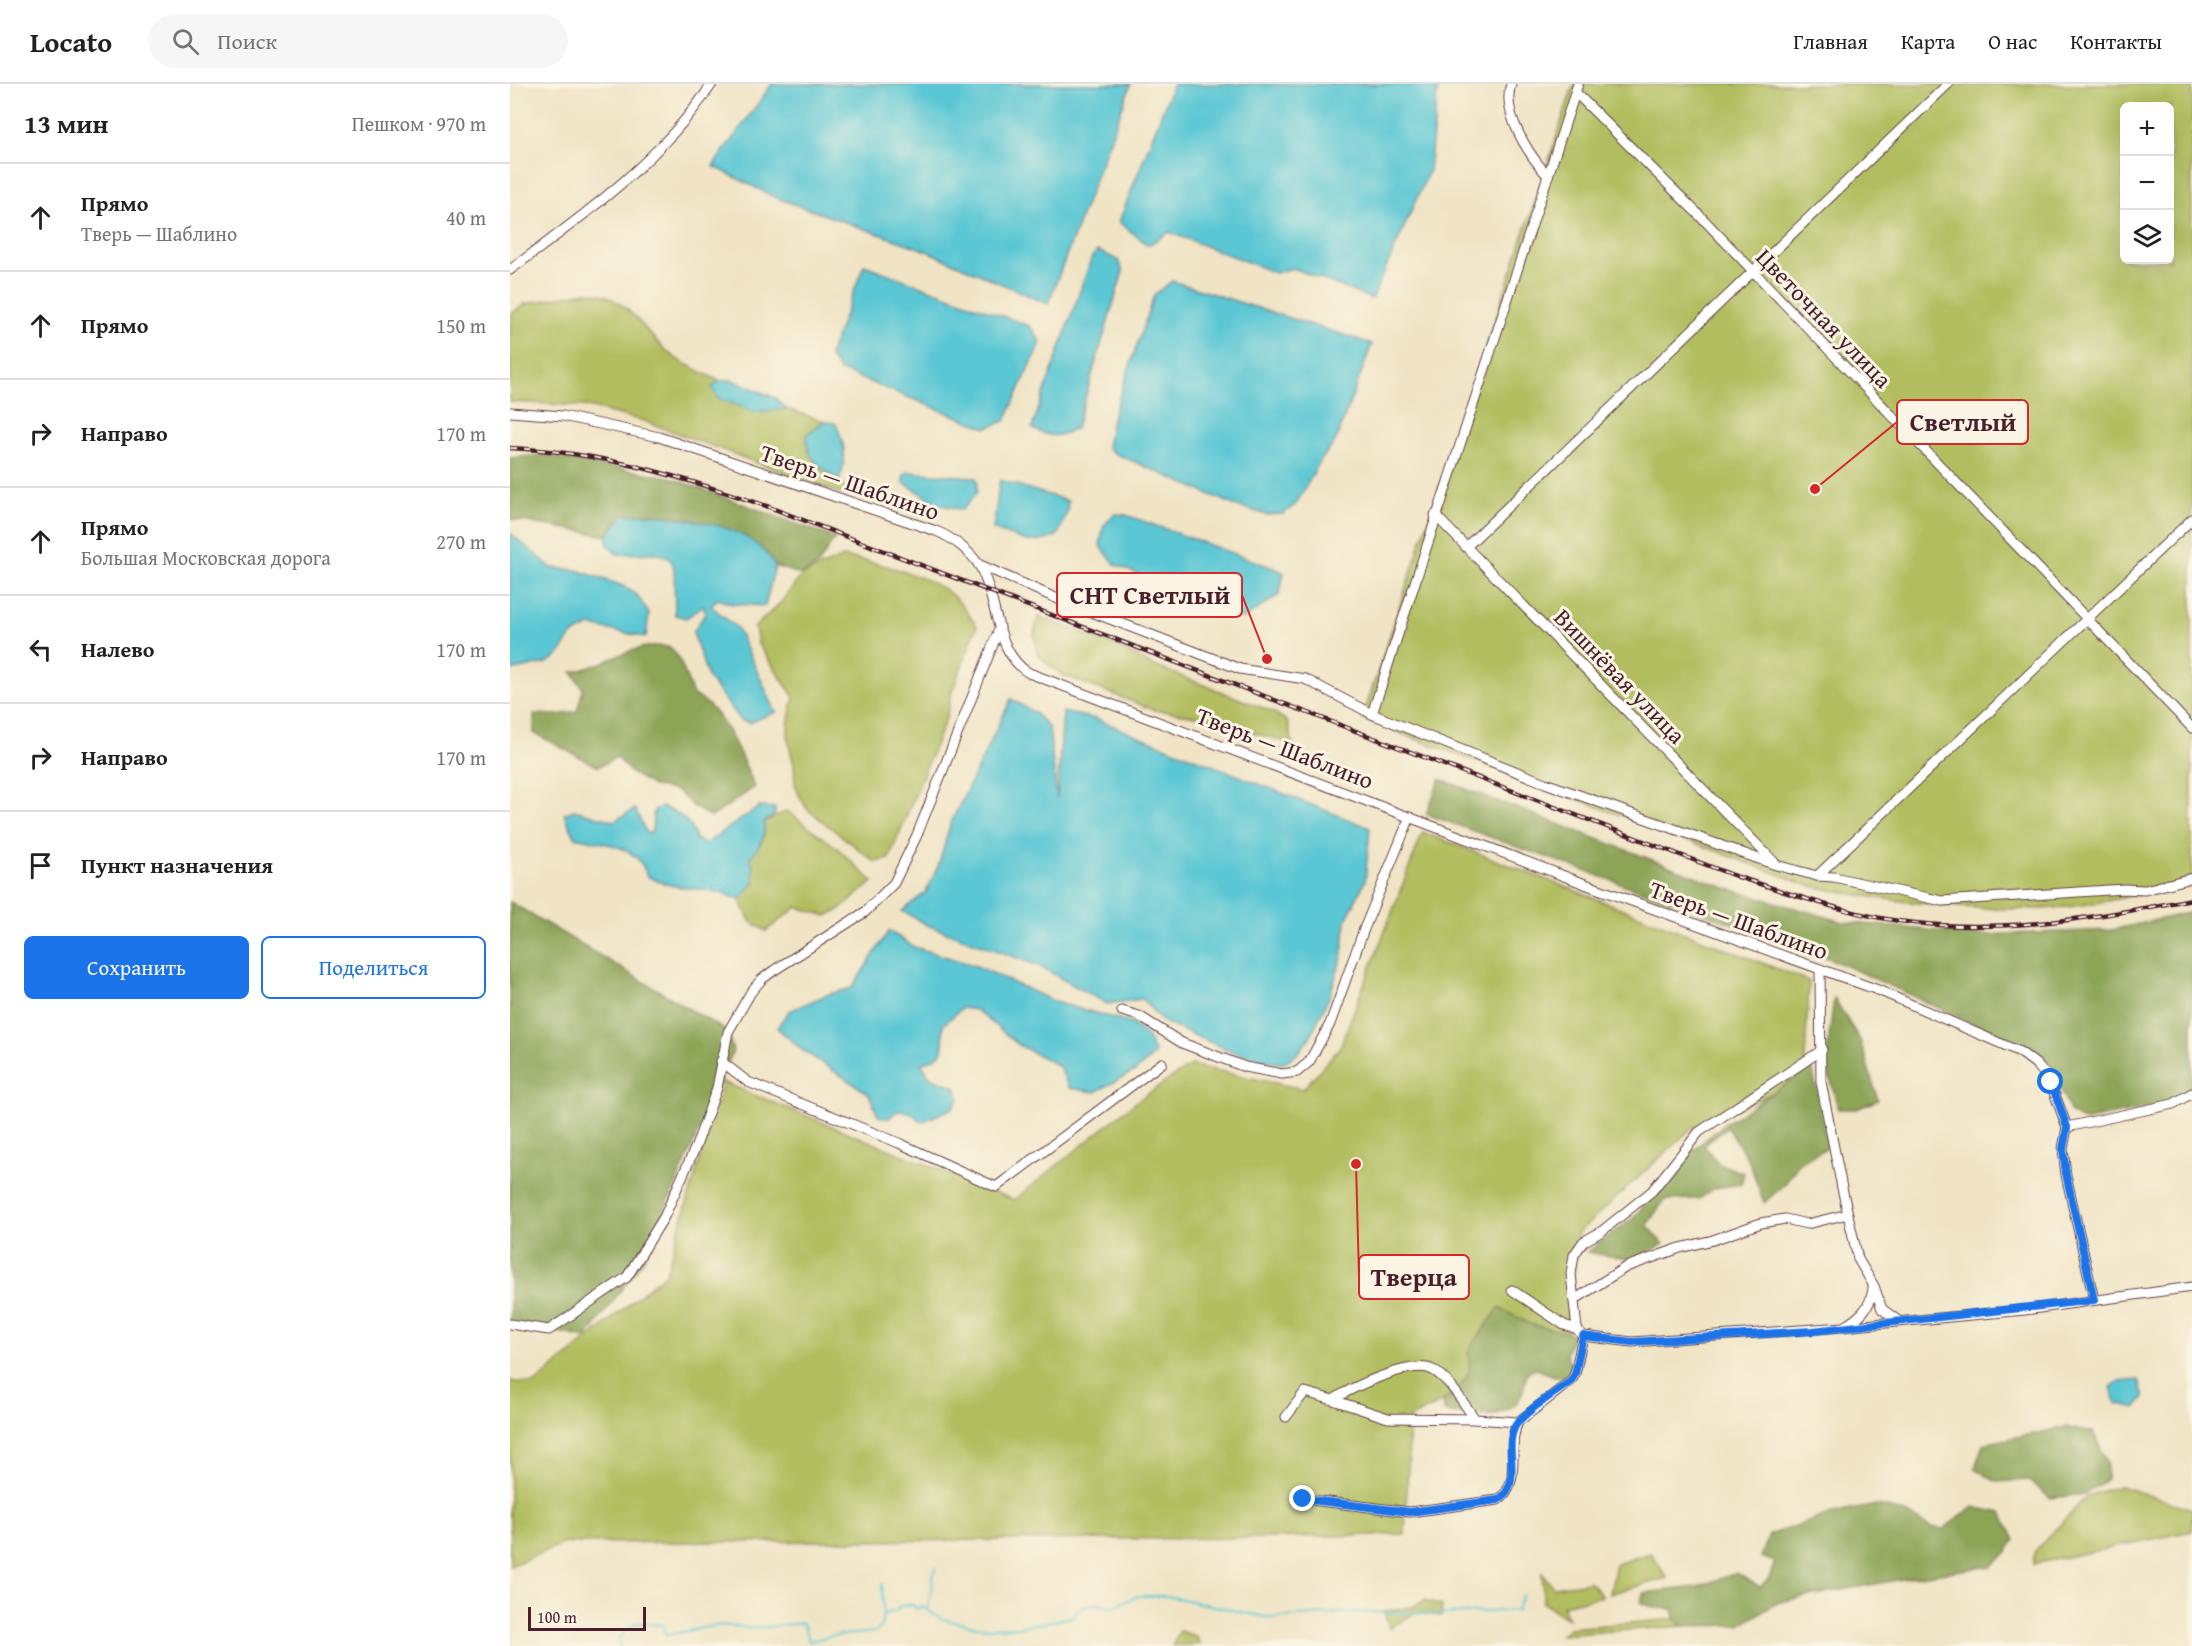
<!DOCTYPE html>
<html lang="ru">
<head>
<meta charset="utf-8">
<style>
  body { margin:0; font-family:"Gentium Book Plus",serif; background:#f6f6f6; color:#202124 }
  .controls { position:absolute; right:18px; top:18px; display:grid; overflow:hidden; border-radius:9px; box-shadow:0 6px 24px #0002 }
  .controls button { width:54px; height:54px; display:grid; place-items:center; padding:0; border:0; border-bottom:2px solid #e0e0e0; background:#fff; color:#202124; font:30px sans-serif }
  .scale { position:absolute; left:18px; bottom:15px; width:118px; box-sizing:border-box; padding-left:6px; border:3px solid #4a1f2b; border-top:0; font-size:16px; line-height:21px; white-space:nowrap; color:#4a1f2b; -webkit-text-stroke:4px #fcf5e5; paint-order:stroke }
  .stop { position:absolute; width:18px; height:18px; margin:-14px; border:4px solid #1a73e8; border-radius:50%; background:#fff }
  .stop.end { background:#1a73e8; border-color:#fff; box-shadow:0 2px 6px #0008 }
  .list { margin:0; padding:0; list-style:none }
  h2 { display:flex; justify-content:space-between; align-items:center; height:78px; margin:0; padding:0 24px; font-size:26px }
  h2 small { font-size:20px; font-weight:400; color:#757577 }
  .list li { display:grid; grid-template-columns:39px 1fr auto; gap:18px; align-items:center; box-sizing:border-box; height:108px; padding:0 24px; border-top:2px solid #e0e0e0 }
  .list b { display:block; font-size:22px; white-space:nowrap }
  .list p { margin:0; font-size:20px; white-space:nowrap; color:#757577 }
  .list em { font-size:20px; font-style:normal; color:#757577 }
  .actions { display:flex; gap:12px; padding:18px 24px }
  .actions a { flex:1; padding:14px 0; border:2px solid #1a73e8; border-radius:9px; text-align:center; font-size:21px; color:#1a73e8 }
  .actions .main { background:#1a73e8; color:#fff }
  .icon { flex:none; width:33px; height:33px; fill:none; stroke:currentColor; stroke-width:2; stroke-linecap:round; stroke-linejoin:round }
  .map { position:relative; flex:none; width:1682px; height:1562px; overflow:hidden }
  header { display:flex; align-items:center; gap:36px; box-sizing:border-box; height:84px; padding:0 30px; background:#fff; border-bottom:2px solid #e0e0e0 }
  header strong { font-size:28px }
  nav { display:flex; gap:33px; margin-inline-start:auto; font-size:21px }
  .search { width:420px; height:54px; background:#f6f6f6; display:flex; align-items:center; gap:15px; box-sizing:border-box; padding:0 21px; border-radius:33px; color:#757577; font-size:22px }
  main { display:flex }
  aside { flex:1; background:#fff }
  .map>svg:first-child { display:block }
</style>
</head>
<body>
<header>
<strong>Locato</strong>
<div class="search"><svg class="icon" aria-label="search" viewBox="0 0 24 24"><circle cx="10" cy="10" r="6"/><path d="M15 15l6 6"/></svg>Поиск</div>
<nav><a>Главная</a><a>Карта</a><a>О нас</a><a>Контакты</a></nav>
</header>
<main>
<aside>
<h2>13 мин<small>Пешком · 970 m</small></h2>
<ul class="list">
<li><svg class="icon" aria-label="ahead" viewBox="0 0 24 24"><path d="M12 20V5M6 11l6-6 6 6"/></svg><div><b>Прямо</b><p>Тверь — Шаблино</p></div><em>40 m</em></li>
<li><svg class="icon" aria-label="ahead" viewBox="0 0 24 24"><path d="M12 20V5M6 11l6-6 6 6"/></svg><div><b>Прямо</b></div><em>150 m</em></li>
<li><svg class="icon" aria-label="right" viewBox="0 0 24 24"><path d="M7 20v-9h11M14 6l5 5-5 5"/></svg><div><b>Направо</b></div><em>170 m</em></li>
<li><svg class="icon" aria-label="ahead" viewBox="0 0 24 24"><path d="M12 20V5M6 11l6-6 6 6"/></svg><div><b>Прямо</b><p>Большая Московская дорога</p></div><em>270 m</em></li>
<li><svg class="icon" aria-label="left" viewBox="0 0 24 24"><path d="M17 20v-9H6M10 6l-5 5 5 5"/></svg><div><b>Налево</b></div><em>170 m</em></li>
<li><svg class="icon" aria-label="right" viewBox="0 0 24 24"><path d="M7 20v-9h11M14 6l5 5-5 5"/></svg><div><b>Направо</b></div><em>170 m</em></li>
<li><svg class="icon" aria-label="arrive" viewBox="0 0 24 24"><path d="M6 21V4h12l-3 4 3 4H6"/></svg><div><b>Пункт назначения</b></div></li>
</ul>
<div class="actions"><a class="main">Сохранить</a><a>Поделиться</a></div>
</aside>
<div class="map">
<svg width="1682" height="1562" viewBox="0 0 1682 1562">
  <rect width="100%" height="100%" fill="#fcf5e5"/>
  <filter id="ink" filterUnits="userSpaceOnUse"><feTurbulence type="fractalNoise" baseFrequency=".0167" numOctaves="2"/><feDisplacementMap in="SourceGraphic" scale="12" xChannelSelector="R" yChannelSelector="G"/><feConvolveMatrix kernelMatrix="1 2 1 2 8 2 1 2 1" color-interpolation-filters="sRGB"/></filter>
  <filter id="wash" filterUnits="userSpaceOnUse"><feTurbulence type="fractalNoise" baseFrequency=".008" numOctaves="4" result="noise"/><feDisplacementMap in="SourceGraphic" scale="24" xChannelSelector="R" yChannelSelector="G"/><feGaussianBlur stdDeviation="1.35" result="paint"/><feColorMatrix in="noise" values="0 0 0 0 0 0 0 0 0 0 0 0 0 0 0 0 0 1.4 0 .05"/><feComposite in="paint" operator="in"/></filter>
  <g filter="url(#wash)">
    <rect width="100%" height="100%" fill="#f0e4c5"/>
    <!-- green -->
    <g fill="#b1bd5f" stroke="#7e6e45" stroke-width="1.5" fill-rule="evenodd">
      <path d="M1064 0H1682V798C1629 810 1574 825 1520 825 1453 826 1363 816 1297 801L852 635ZM1614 22H1660V176H1614Z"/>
      <path d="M76 208C117 209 132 247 160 270 174 281 193 288 209 297L203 303 245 328 276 325 315 337 305 343 304 379 329 396 342 410 334 411 134 337 74 322 0 318V231L15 220Z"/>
      <path d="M333 473C360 476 425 493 444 513 453 521 460 533 467 542L442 608 436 634 379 775 365 778 297 725C293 718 287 709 285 700 284 694 285 687 284 681 276 651 276 643 284 613L248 560 245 543 271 518 292 491Z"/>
      <path d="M528 532 605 561 642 581 761 627 777 637 783 660 686 632 644 626 550 590 528 571 524 551Z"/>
      <path d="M277 727 326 763 363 798 329 826 316 832 287 823 256 847 240 837 230 815 244 799 240 773 254 751V738Z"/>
      <path d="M913 748 1299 897 1294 995 1182 1044 1068 1149 1057 1258 900 1334 895 1450 752 1454 54 1459 0 1482V1297L24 1300 156 1189 213 998 504 1116 627 1017 681 981 793 1005 830 963Z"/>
      <path d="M1610 1402 1682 1425V1447L1523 1480 1524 1468 1577 1412Z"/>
      <path d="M1141 1469 1157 1494 1100 1510 1106 1480Z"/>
      <path d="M1032 1489 1043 1503 1080 1498 1092 1512 1053 1521 1058 1535 1033 1519Z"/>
      <path d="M915 1516 932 1522 931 1532 905 1529 879 1544 874 1527 903 1523Z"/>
      <path d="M1165 1535 1173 1542 1051 1551 1059 1544Z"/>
      <path d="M670 1547 686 1552 690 1560 662 1562Z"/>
    </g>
    <!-- forest -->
    <g fill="#8ca456" stroke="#6b6240" stroke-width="1.5">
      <path d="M33 371 159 393 325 454 308 481 292 491 265 482 257 469 106 439 97 452 0 435V374Z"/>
      <path d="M145 562 160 563 169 574 183 611C213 623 232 675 245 703L201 733 185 724 167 707 143 702 121 689 107 673 88 683 24 649V630L48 631 67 627 73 605 62 588C92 583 114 564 145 562Z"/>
      <path d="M930 695 1219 805 1334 838 1471 851 1602 846 1682 828V1008L1666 1018 1574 1037 1561 1029 1541 983 1462 939 1321 875 916 730Z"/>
      <path d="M0 818 218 948 223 967 134 1175 76 1254 0 1238Z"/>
      <path d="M1324 914 1350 956 1368 1016 1347 1025H1328L1316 977Z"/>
      <path d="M1302 983 1318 1063 1289 1079 1275 1100 1254 1119 1239 1077 1217 1043 1194 1062 1209 1080 1234 1089 1231 1100 1205 1104 1189 1115 1154 1116 1137 1141 1154 1160 1122 1176 1077 1168 1122 1135 1188 1062 1213 1041Z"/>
      <path d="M989 1224 1020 1240 1064 1250 1056 1269 1062 1287 1050 1294 1026 1285 1018 1287C1015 1295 1014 1307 1010 1314 995 1338 957 1332 934 1328V1316C953 1298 963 1295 958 1267Z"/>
      <path d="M1556 1343 1583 1348 1597 1379V1395L1575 1410 1540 1414 1518 1396 1486 1398 1465 1384 1473 1360Z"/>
      <path d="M1366 1421 1396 1429 1420 1443 1433 1445 1463 1423 1492 1429 1505 1456 1496 1469 1481 1482 1410 1492 1288 1514 1267 1519 1230 1541 1173 1542 1165 1535 1163 1525 1146 1524 1131 1519 1133 1509 1187 1503 1226 1489 1250 1503 1259 1494 1265 1478 1251 1473 1259 1451 1320 1430Z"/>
    </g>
    <!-- water -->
    <g fill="#5cc7d4" stroke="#537380" stroke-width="1.5">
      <path d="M262 0H621L538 220 412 165 264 113 203 82Z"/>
      <path d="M663 0H928L919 87 862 215 783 184 766 189 659 148 638 161 609 138Z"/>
      <path d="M588 167 608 176 613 187 566 344C548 354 540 354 522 344L582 173Z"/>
      <path d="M354 181 520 242 531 258 495 337 476 344 329 286 319 272Z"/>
      <path d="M662 197 862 260 825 358 810 377 786 420 773 430 757 431 724 421 604 369 597 363 602 335 644 211Z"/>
      <path d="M222 296 265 314 276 325 245 328 207 314 202 303 209 297Z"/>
      <path d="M315 337 326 340C335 361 338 375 329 396 310 383 295 375 297 350Z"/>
      <path d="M398 388 462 393 467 395V409L452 426 428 420 393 398V392Z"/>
      <path d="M490 396 558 417 557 428 548 451C521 464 510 455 483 445Z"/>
      <path d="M141 430C184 436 242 440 265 482L255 522 223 520 207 515 201 522 227 544 266 628 239 639 231 636 198 594 183 548 195 530 194 521 176 534 165 531 164 483 159 473 145 469 107 470 98 461 97 452 114 431Z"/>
      <path d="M604 430 616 431 769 486 774 489 769 511 733 535 606 481 590 462 593 443Z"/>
      <path d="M0 449 42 484 67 486 113 502 127 511 139 530 136 553 80 542 62 551 49 571 37 579 0 587Z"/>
      <path d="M501 615 525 629 539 644 547 715 553 628 586 635 860 744 855 797 836 836 832 873 819 913 799 955 786 971 771 980 721 967 653 938 632 915 597 920 529 882 417 841 392 827 416 808 429 780 440 741Z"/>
      <path d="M153 723C170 730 182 737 185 755L195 760 249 723 265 724V730L254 738C255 754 251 761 240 773L243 782 244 799 230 815C220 813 211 808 202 807 174 802 165 806 137 792 128 760 94 760 65 753L54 730 64 726 104 737 125 725 137 750 142 748 144 726Z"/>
      <path d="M379 847 404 863 466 882 548 919 619 938 637 952 645 970 625 987 585 1008 559 1004 549 982 509 961 466 926 452 924 433 941C433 966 437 972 411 979L420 993 445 1003 449 1015 443 1024 411 1038 400 1028 387 1027 378 1035 368 1032 359 1010 292 966 267 944 279 927 316 911 342 904Z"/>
      <path d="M1629 1296 1634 1313 1626 1324 1606 1319 1601 1303 1608 1298Z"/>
    </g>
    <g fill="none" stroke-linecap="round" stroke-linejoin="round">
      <!-- stream -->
      <g stroke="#5cc7d4" stroke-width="2">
        <path d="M418 1526 425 1483"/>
        <path d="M373 1530 386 1527 390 1522 403 1521 407 1525 411 1522 432 1535 473 1544 511 1543 563 1533 570 1524 587 1520 602 1523 628 1512H657L760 1534 846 1528 942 1530 1007 1526 1012 1511"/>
        <path d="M110 1562 108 1555 125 1539 154 1541 156 1551 209 1541 245 1544 293 1539 299 1557 322 1552 365 1548 371 1543 373 1530 372 1500"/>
      </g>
    </g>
  </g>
  <g filter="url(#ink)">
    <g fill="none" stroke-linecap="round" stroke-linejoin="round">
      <defs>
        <g id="minor">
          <path d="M1001 0C991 29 1019 71 1038 92"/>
          <path d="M1065 8 1196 138 1682 644"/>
          <path d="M0 186C73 132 151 76 202 0"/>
          <path d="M0 328 53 332 149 353 426 447C441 453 460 467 469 481 488 513 484 569 519 589L1083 803 1368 906 1510 968 1526 980 1539 995 1557 1043 1553 1065 1556 1091 1584 1216"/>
          <path d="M925 431 1265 779"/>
          <path d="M956 463 1438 0"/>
          <path d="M468 480 548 515 730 585 795 595 862 630 1035 699 1266 781 1307 792C1431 673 1556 554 1682 435"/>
          <path d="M862 630 1068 0"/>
          <path d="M1307 792 1324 793 1432 817 1614 805 1635 806 1682 794"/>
          <path d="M1310 885 1311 998 1332 1104 1348 1175 1364 1202 1372 1225 1387 1236"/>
          <path d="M612 927 629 932 672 959 735 983 772 990 787 988 799 978 820 940 854 845 900 733"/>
          <path d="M211 977 238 998 389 1059 486 1103 652 979"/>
          <path d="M1557 1043 1663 1020 1682 1009"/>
          <path d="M1002 1206 1054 1241 1067 1245 1061 1190 1064 1171 1073 1158 1092 1147 1142 1107 1189 1048 1312 966"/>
          <path d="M1064 1216 1116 1183 1170 1164 1203 1156 1251 1139 1275 1135 1297 1140 1338 1130"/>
          <path d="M0 1240 39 1246 117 1193 154 1133 186 1062 207 1004 218 948 241 908 251 896 263 887 355 828 384 799 407 751 490 543"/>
          <path d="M1333 1243 1515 1226 1682 1203"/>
          <path d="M1073 1252 1122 1258 1333 1243C1349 1234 1361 1224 1363 1204"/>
          <path d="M823 1316 878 1334 965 1335"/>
          <path d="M776 1333 795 1308 823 1316C842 1303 902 1275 923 1286 940 1296 953 1319 965 1335L1008 1338 1061 1297 1065 1290 1073 1252 1067 1245"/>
          <path d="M793 1415 900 1428 988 1416C1013 1399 996 1363 1008 1338"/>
        </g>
      </defs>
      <!-- minor casing -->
      <use href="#minor" stroke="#633d42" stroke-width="11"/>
      <!-- minor -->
      <use href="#minor" stroke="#fff" stroke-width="9"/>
      <defs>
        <path id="rail" d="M0 364C93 368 172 393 259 423L1228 793C1286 811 1344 833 1405 839 1498 849 1591 833 1682 815"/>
      </defs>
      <!-- rail casing -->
      <use href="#rail" stroke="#4a1f2b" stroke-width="4.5"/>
      <!-- rail -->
      <use href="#rail" stroke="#fcf5e5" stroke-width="2" stroke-dasharray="7" stroke-linecap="butt"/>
    </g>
  </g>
  <g fill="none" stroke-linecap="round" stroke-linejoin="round" filter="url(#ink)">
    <!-- route -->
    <path stroke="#1a73e8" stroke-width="8" d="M793 1415 900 1428 988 1416C1016 1397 989 1361 1008 1338 1022 1322 1044 1310 1061 1297L1065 1290 1073 1252 1122 1258 1303 1247 1584 1216 1556 1090 1553 1065 1557 1043 1541 998"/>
  </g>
  <g text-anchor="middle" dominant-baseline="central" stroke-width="6" stroke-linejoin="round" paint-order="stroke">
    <!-- street labels -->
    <g font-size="24" fill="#4a1f2b" stroke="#fcf5e5">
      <text transform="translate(1314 234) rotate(46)">Цветочная улица</text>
      <text transform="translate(340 398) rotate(19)">Тверь — Шаблино</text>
      <text transform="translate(1110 592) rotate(46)">Вишнёвая улица</text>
      <text transform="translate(775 664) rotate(21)">Тверь — Шаблино</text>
      <text transform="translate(1229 836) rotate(20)">Тверь — Шаблино</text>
    </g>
  </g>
  <!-- callouts -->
  <path fill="none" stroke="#d62828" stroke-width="2" d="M1305 405L1387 338M757 575L732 511M846 1080L849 1193"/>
  <g fill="#d62828" stroke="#fcf5e5" stroke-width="2">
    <circle cx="1305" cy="405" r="6"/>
    <circle cx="757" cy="575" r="6"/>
    <circle cx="846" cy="1080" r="6"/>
  </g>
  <g fill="#fcf5e5" stroke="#d62828" stroke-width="2">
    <rect x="1387" y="316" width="131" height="44" rx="6"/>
    <rect x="547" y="489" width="185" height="44" rx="6"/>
    <rect x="849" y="1171" width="110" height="44" rx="6"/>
  </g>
  <g font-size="26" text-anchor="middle" font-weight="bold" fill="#4a1f2b">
    <text x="1453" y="347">Светлый</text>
    <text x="640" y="520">СНТ Светлый</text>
    <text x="904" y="1202">Тверца</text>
  </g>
</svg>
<div class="controls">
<button>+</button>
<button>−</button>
<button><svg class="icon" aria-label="layers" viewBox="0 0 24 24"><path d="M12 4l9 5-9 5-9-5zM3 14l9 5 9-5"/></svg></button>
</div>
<div class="scale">100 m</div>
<div class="stop" style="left:1541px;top:998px"></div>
<div class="stop end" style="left:793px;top:1415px"></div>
</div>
</main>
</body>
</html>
